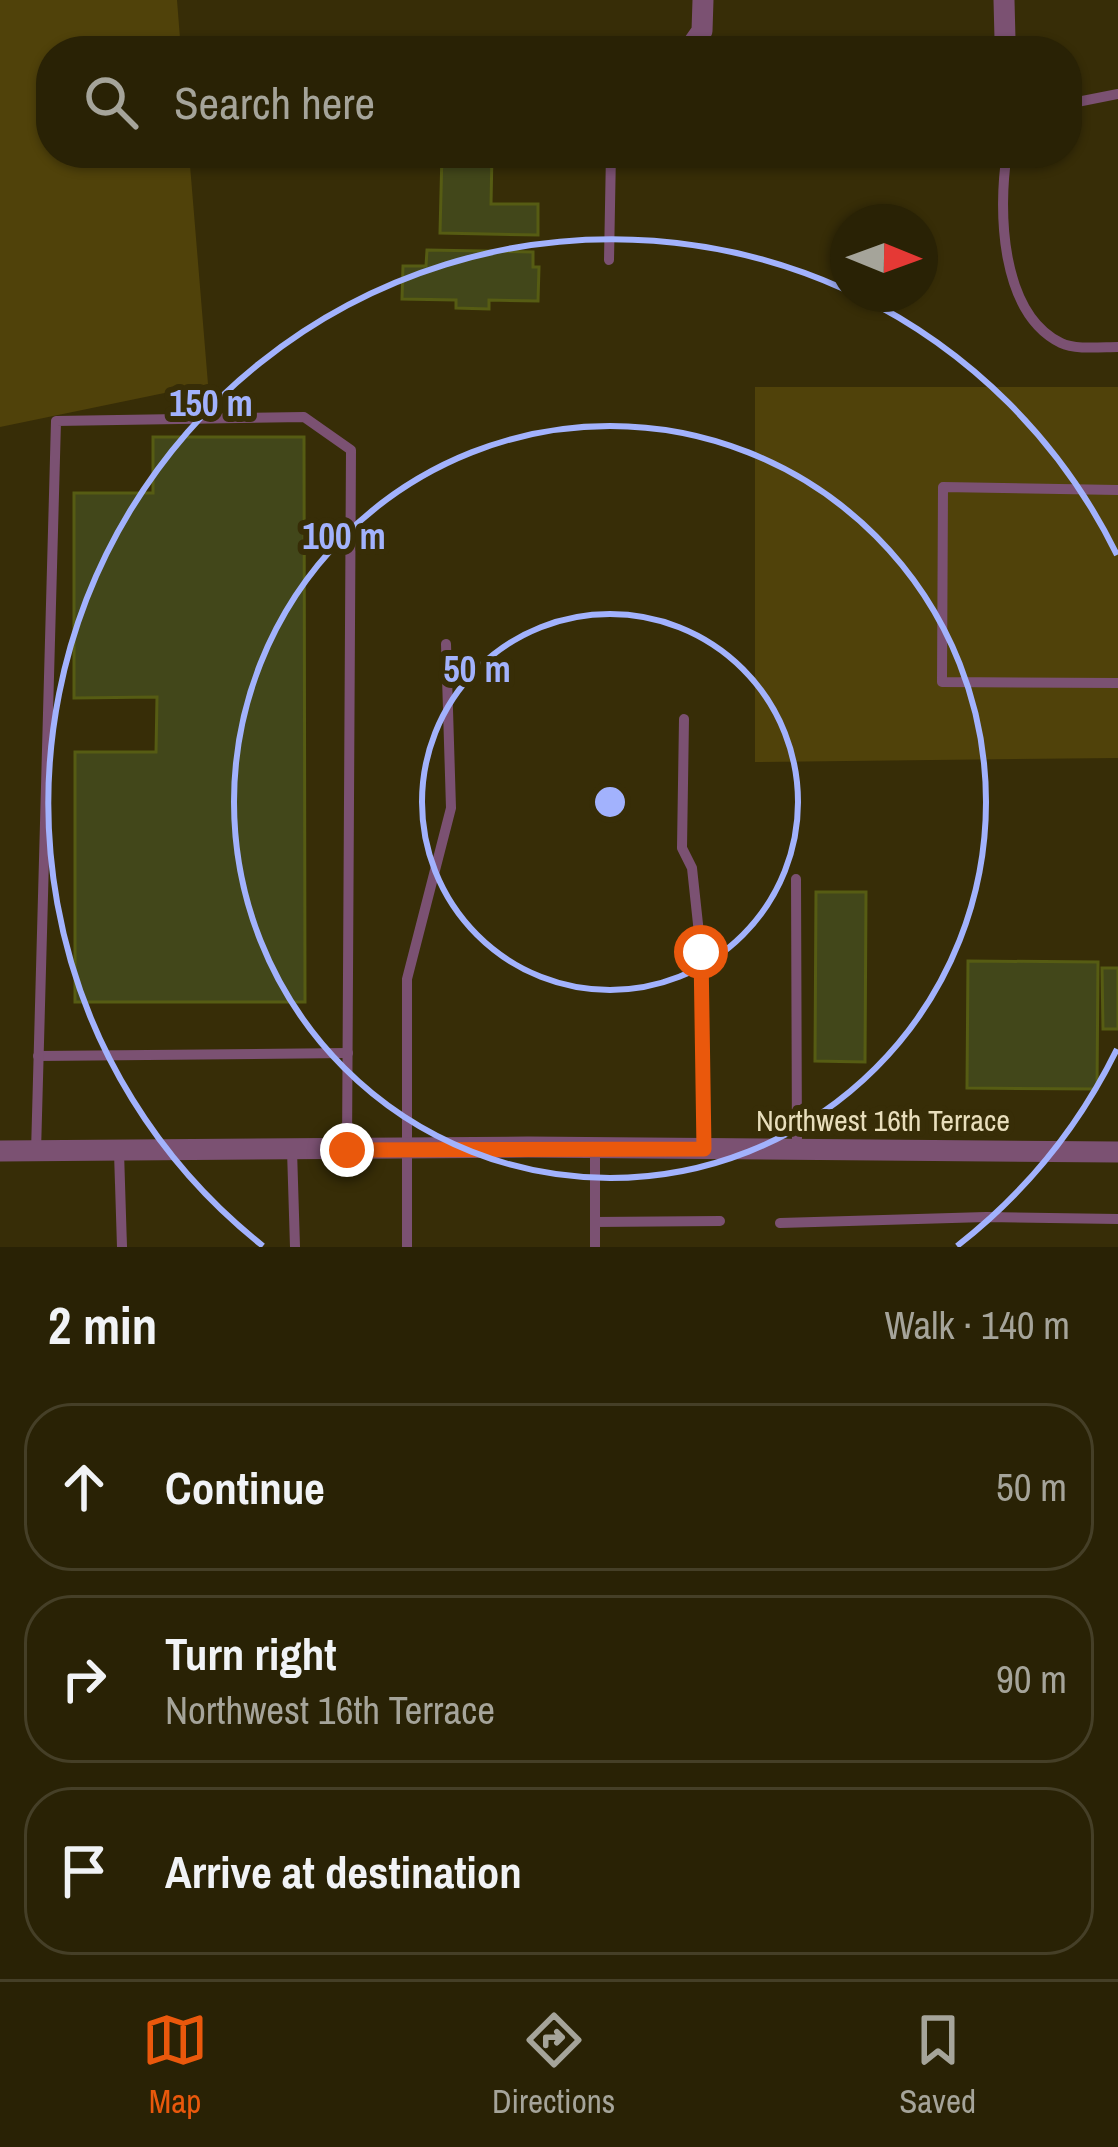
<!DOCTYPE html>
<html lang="en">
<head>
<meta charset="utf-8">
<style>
  body { margin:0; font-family:"Archivo Narrow",sans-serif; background:#312a0f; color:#f1f3f6 }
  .compass { position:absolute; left:830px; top:204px; width:108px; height:108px; border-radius:50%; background:#292205; box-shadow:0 3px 9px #0004; rotate:91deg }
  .stop { position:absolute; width:36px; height:36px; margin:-27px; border:9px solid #ea580c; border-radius:50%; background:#fff }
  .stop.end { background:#ea580c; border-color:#fff; box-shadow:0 3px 12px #0008 }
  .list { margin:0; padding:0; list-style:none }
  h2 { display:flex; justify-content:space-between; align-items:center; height:156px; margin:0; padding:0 48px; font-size:51px }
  h2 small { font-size:39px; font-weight:400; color:#a5a49a }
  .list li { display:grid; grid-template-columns:78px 1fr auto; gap:36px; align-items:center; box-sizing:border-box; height:168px; margin:0 24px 24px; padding:0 24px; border:3px solid #453f27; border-radius:48px }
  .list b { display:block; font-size:45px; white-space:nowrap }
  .list p { margin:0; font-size:39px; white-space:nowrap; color:#a5a49a }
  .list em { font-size:39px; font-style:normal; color:#a5a49a }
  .icon { flex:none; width:66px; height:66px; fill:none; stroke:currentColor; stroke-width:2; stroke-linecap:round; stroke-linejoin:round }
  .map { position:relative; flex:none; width:1118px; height:1247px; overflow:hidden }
  .search { position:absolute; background:#292205; box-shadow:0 3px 9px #0004; left:36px; right:36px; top:36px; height:132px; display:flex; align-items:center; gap:30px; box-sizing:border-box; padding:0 42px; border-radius:48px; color:#a5a49a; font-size:45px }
  .sheet { height:732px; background:#292205 }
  nav { display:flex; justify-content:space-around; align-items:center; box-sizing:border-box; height:168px; border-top:3px solid #453f27; background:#292205; font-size:33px; color:#a5a49a }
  nav a { display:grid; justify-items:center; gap:6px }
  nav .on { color:#ea580c }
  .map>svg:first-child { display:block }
</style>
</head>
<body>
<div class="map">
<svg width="1118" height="1247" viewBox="0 0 1118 1247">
  <rect width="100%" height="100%" fill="#372d07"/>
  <!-- green -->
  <g fill="#50420a">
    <path d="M0 0H177L181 51H51V153H189L208 384 0 427Z"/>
    <path d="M755 387H1118V758L755 762Z"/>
  </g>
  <!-- building -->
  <g fill="#42471a" stroke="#565c13" stroke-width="3">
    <path d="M442 153H492L491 204H538V235L440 233Z"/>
    <path d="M427 250 533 252V267H539L538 301 489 300V309L456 308V300L402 299 403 266H426Z"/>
    <path d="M153 437H304L305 1002H75V752H156L157 697 74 698V493H153Z"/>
    <path d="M816 892H866L865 1062 815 1061Z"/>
    <path d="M968 961 1098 962 1097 1089 967 1088Z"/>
    <path d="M1102 968H1118V1029H1103Z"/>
  </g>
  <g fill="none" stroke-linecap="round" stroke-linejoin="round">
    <!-- lane -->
    <g stroke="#7b5172" stroke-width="10">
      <path d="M1067 104 1118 94"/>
      <path d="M1007 153C998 210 1000 313 1061 343 1075 350 1102 347 1118 347"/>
      <path d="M609 260 611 153"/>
      <path d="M1118 490 943 487 942 682 1118 683"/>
      <path d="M684 719 682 848 692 868 701 952 704 1149"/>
      <path d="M796 879 797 1149"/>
      <path d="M38 1056 348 1053"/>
      <path d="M292 1150 295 1247"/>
      <path d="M36 1152 56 421 304 417 351 450 347 1150"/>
      <path d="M119 1152 122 1247"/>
      <path d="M595 1222 720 1221"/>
      <path d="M780 1223 986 1217 1118 1219"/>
      <path d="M407 1247V979L451 808 446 644"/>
      <path d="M595 1247V1148"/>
    </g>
    <!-- street -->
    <g stroke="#7b5172" stroke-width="21">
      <path d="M1004 0 1005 39"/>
      <path d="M688 51 702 31 703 0"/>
      <path d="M0 1151 528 1147 1118 1152"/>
    </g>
  </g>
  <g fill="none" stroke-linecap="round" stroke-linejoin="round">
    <!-- route -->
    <path stroke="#ea580c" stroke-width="15" d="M347 1150 704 1149 701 952"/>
  </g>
  <!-- distance rings -->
  <g fill="none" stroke="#a2b2fd" stroke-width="6">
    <circle cx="610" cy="802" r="188"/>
    <circle cx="610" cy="802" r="376"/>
    <path d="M1117 1049A564 564 0 0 1 957 1246M263 1246A564 564 0 0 1 844 289M857 295A564 564 0 0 1 1117 555"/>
  </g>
  <g text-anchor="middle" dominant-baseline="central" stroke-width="12" stroke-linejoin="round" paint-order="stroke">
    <!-- street labels -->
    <g font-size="30" fill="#e8debc" stroke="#372d07">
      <text x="883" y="1120">Northwest 16th Terrace</text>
    </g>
  </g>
  <circle cx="610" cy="802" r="18" fill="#a2b2fd" stroke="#372d07" stroke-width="6"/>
  <g font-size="36" text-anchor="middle" font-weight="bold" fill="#a2b2fd" stroke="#372d07" stroke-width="12" stroke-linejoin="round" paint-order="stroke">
    <text x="211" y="416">150 m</text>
    <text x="344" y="549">100 m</text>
    <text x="477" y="682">50 m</text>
  </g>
</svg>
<svg class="compass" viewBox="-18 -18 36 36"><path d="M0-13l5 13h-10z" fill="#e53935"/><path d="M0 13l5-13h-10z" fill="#a5a49a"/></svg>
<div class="stop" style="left:701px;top:952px"></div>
<div class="stop end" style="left:347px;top:1150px"></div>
<div class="search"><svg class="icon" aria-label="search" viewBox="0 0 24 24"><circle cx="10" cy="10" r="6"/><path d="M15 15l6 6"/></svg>Search here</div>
</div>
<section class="sheet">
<h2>2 min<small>Walk · 140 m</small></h2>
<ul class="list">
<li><svg class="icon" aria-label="ahead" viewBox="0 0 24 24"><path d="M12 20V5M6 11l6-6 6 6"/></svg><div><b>Continue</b></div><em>50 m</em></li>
<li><svg class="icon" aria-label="right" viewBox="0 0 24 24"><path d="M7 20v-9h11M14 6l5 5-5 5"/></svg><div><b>Turn right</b><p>Northwest 16th Terrace</p></div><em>90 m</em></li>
<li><svg class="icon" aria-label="arrive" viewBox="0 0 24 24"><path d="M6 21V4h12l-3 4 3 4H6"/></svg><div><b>Arrive at destination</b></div></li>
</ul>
</section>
<nav>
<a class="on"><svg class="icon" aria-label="map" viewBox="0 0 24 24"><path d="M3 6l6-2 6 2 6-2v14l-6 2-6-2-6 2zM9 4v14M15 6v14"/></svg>Map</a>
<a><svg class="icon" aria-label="directions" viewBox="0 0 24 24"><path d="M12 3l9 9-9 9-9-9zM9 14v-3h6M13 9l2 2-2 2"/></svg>Directions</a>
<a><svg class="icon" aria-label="saved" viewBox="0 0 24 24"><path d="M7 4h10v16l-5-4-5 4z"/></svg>Saved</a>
</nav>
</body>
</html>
